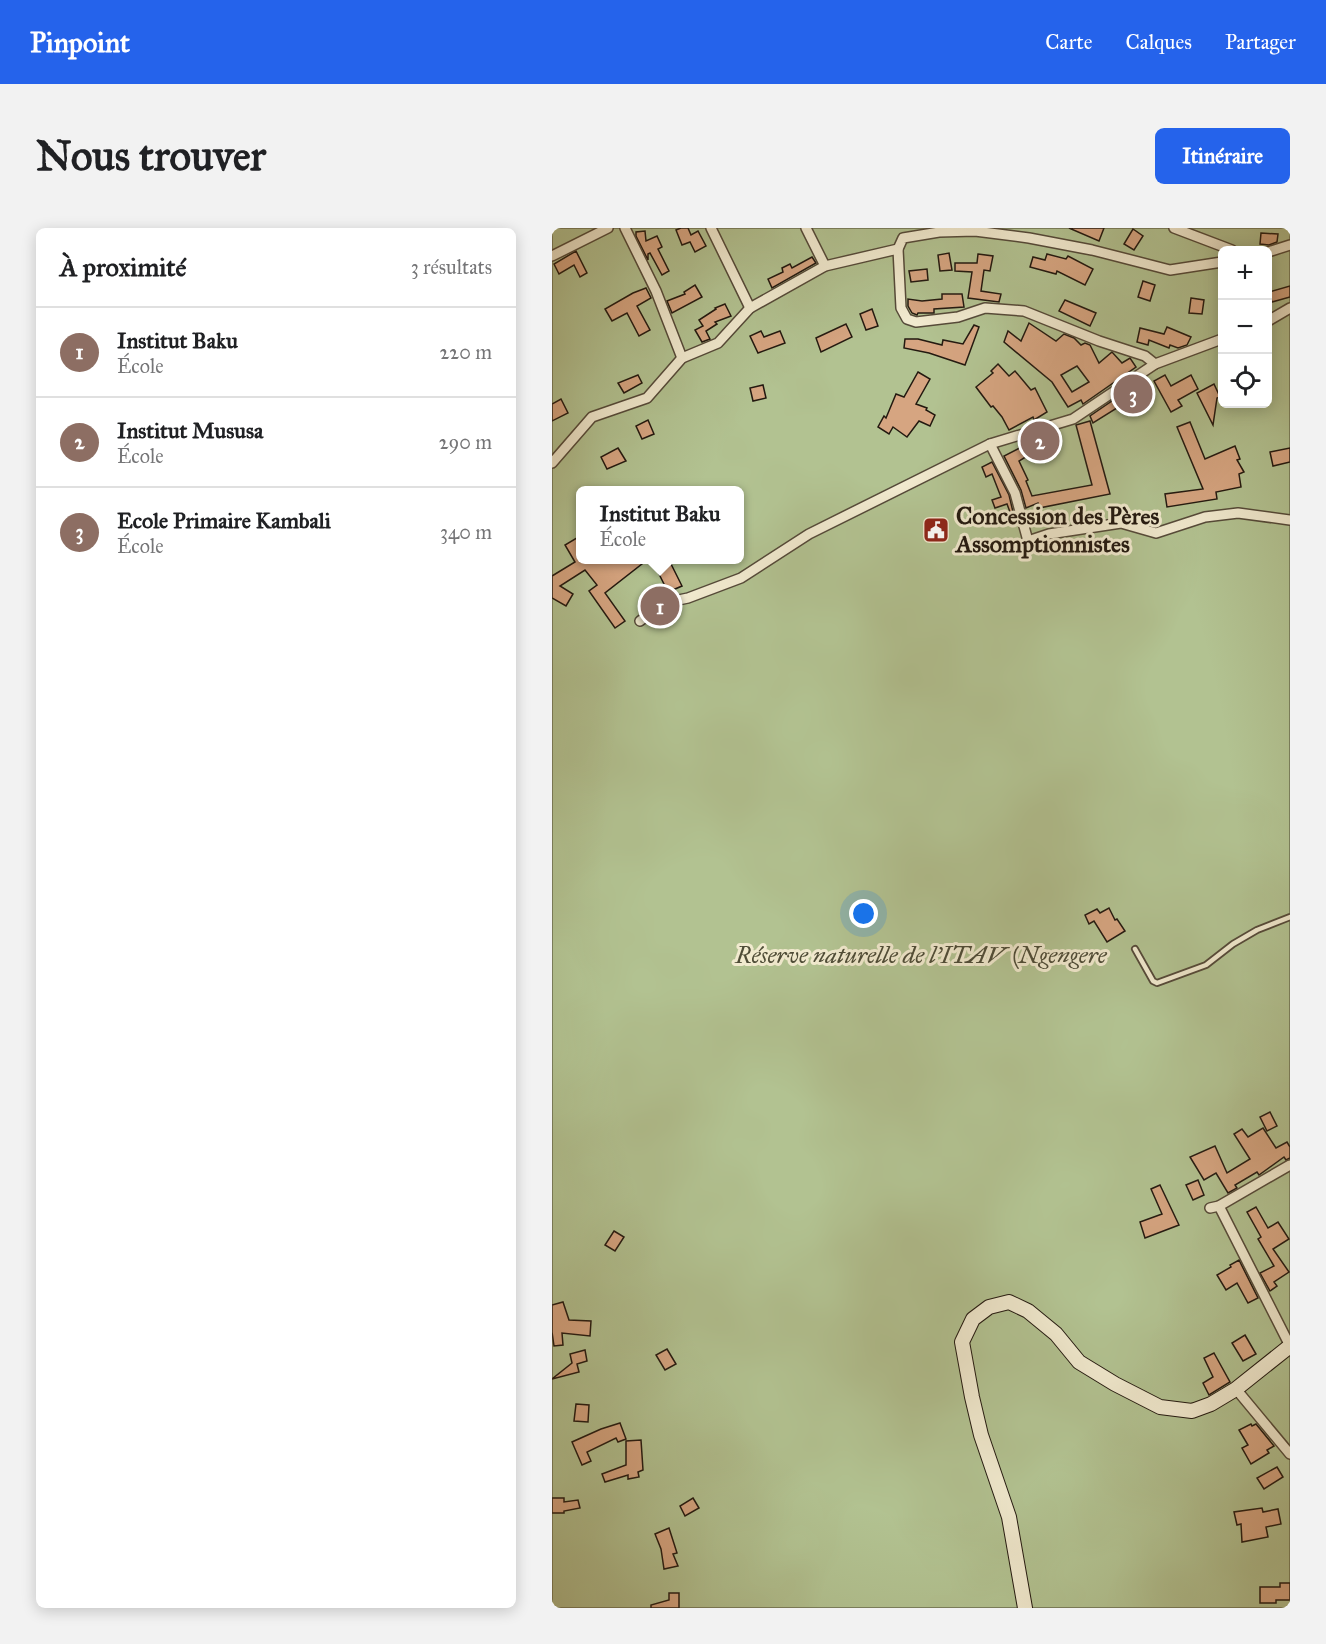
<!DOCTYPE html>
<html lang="fr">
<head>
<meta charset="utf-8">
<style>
  body { margin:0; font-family:"IM FELL Great Primer",serif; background:#f2f2f2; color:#202124 }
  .controls { position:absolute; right:18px; top:18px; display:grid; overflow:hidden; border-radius:9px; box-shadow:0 3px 15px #0003 }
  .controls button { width:54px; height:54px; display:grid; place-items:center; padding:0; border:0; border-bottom:2px solid #e0e0e0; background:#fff; color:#202124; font:30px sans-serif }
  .you { position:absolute; left:312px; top:686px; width:21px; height:21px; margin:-15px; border:4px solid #fff; border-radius:50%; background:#1a73e8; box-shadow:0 0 0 9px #1a73e833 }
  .badge { display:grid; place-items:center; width:39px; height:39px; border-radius:50%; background:#2563eb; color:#fff; font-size:20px; font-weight:700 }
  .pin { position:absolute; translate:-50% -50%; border:3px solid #fff; box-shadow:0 2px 6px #0006 }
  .popup { position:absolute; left:24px; top:258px; width:168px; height:78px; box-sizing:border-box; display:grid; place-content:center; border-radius:9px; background:#fff; filter:drop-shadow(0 2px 4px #0005); font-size:20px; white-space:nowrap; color:#757577 }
  .popup b { font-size:22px; color:#202124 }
  .popup::after { content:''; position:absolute; left:50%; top:100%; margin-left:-12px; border:12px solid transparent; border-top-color:#fff }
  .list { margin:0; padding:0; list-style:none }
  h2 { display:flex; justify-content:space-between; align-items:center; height:78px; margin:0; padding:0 24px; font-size:26px }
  h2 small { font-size:20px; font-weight:400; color:#757577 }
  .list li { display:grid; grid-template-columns:39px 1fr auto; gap:18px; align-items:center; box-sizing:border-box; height:90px; padding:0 24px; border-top:2px solid #e0e0e0 }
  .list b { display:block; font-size:22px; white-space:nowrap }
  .list p { margin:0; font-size:20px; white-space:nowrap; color:#757577 }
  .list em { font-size:20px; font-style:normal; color:#757577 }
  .icon { flex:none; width:33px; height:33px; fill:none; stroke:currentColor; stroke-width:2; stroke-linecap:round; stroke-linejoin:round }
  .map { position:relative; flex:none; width:738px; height:1380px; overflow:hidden; border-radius:9px }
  header { display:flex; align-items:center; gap:36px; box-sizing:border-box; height:84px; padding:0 30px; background:#2563eb; color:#fff }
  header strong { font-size:28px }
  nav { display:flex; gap:33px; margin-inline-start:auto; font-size:21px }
  .intro { display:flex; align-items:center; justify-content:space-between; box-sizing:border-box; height:144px; padding:0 36px }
  h1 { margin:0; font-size:42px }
  .button { padding:15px 27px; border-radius:9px; background:#2563eb; color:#fff; font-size:21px; font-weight:700 }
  main { display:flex; gap:36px; padding:0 36px }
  aside { flex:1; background:#fff; border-radius:9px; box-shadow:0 3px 15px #0003 }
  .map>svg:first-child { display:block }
</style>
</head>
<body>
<header>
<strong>Pinpoint</strong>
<nav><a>Carte</a><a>Calques</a><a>Partager</a></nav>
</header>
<div class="intro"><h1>Nous trouver</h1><a class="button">Itinéraire</a></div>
<main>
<aside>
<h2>À proximité<small>3 résultats</small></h2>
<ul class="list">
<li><span class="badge" style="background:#8d6e63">1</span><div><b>Institut Baku</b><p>École</p></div><em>220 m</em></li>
<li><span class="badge" style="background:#8d6e63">2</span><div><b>Institut Mususa</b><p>École</p></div><em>290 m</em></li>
<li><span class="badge" style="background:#8d6e63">3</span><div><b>Ecole Primaire Kambali</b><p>École</p></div><em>340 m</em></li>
</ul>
</aside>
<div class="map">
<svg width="738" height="1380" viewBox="0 0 738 1380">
  <rect width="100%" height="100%" fill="#eadeb5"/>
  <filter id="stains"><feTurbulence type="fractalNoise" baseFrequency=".00333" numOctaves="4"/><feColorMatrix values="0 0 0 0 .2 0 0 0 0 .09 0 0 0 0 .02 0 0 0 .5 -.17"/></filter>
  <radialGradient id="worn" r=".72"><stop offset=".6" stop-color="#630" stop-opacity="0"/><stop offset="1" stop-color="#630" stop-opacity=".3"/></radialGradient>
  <!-- green -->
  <path fill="#b2c291" stroke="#6a6e50" stroke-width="1.5" fill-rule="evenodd" d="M0 0H738V1380H0ZM670 22H716V176H670ZM28 262H188V332H28Z"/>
  <!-- building -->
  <g fill="#d6a581" stroke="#231910" stroke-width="1.5" fill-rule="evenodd">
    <path d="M129 0H136L139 7 146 3 154 18 143 24 138 14 130 17 124 2Z"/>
    <path d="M517 0H552L547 13Z"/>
    <path d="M581 1 591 8 582 22 572 16Z"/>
    <path d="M93 3 94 13 105 8 110 19 106 21 117 43 110 47 98 25 96 26V32L84 8V4Z"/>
    <path d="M709 5 726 6 725 14 717 17 708 16Z"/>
    <path d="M24 23 35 45 28 49 22 37 7 46 2 36Z"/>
    <path d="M397 25 400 42 388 43 386 27Z"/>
    <path d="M426 26 441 28 438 43 432 42 429 63 449 66 447 74 416 70 420 44 403 43V35H425Z"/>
    <path d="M495 26 514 31 516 28 541 41 533 57 505 43 504 46 478 39 481 29 493 32Z"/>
    <path d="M260 29 264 35 220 60 216 51 231 44 230 40 238 36 240 40Z"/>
    <path d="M375 41 376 52 359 54 357 43Z"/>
    <path d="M591 53 603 57 598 73 586 69Z"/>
    <path d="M143 57 150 69 120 85 115 73 133 66 132 64Z"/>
    <path d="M738 58V69L720 74 717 64Z"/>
    <path d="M94 60 99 70 85 78 98 102 87 108 75 85 60 93 53 81 81 65Z"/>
    <path d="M390 66H410L412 79 382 81V85H366L365 87 360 85 356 78V71L370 73 390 71Z"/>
    <path d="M639 70 652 72 650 86 637 85Z"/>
    <path d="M513 72 544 85 538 98 507 83Z"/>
    <path d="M173 76 179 88 163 94 165 96 154 103 158 111 150 114 143 102 151 98 147 92 164 81 163 80Z"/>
    <path d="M320 81 326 98 314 102 308 86Z"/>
    <path d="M477 95 504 113 512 106 522 110 529 117 533 115 538 117 547 135 560 124 570 135 578 130 584 139 531 176 529 172 516 179 500 154 452 114 456 103 469 113ZM525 138 537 154 520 164 509 147Z"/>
    <path d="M294 96 300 109 269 124 264 110Z"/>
    <path d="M422 97 427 99 413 137 377 125 352 120 353 111H366L390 117 391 112 411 116Z"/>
    <path d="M615 99 639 109 635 117 626 120 618 117 617 120 597 112 596 117 585 114 588 100 612 106Z"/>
    <path d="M209 103 212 109 228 103 233 115 206 125 198 108Z"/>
    <path d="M446 136 457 148 463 143 479 162 483 160 495 184 482 192 481 189 457 202 450 189 441 178 439 179 424 159 441 145 439 143Z"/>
    <path d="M366 144 378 151 364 176 375 180 374 182 383 187 378 198 367 193 355 209 341 199 337 206 326 199 332 188 334 190 344 166 352 169Z"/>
    <path d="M86 147 90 155 72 165 66 155Z"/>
    <path d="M613 147 619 158 639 147 646 161 626 172 630 178 619 184 602 153Z"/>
    <path d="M662 156 668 169 665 170 661 197 645 165Z"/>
    <path d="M211 157 214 170 201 173 198 160Z"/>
    <path d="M576 162 581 170 541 195 538 188Z"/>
    <path d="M9 171 16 185 0 193V176Z"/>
    <path d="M96 192 102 206 90 211 84 198Z"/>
    <path d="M538 193 558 266 487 280 486 275 474 280 469 262 452 228 485 211 490 219 467 233 476 252 474 253 480 268 540 257 524 197Z"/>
    <path d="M638 194 653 231 683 218 688 231 685 232 692 244 687 246 689 259 664 264 665 271 615 279 613 266 651 261 625 199Z"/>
    <path d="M66 220 74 233 55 241 49 229Z"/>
    <path d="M738 220V234L721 238 718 224Z"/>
    <path d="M440 234 457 267 461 284H458L455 276 443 280 440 272 449 269 440 246 434 249 430 239Z"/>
    <path d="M28 308V332H95L53 365 73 393 63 400 37 363 45 357 33 342 8 358 21 366 14 378 0 370V348L23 334 13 317Z"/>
    <path d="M100 332H117L130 358 116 364Z"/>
    <path d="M557 680 563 692 565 691 573 703 555 714 542 693 537 696 533 687 545 681 548 685Z"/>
    <path d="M718 884 725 898 715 903 708 889Z"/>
    <path d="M711 900 724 920 735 914 738 919V930L734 932 732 929 707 947 705 944 683 957 685 960 676 965 664 945 652 952 638 929 663 918 675 945 698 931 682 906 690 901 696 909Z"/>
    <path d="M646 952 652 967 641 972 634 957Z"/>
    <path d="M608 957 627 997 593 1010 588 994 610 986 599 961Z"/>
    <path d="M704 979 716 1000 726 994 737 1011 721 1021 737 1044 722 1054 725 1058 718 1063 708 1045 722 1038 706 1011 709 1009 695 984Z"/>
    <path d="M62 1003 72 1009 63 1023 53 1017Z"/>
    <path d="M687 1032 706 1070 696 1075 685 1055 674 1062 665 1047 679 1039 678 1037Z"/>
    <path d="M11 1074 17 1092 39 1093 38 1108 10 1105 11 1117 2 1118 0 1104V1077Z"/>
    <path d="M693 1107 704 1126 691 1133 680 1115Z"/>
    <path d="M115 1121 124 1136 113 1142 104 1127Z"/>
    <path d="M33 1122 35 1133 25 1136 27 1144 0 1151 20 1135 18 1126Z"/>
    <path d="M662 1125 678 1154 657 1167 651 1155 661 1149 652 1130Z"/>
    <path d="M24 1176 37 1177 36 1194 22 1193Z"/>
    <path d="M68 1195 74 1211 66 1214 64 1210 35 1224 39 1233 30 1237 20 1214 49 1201Z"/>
    <path d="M699 1196 700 1198 704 1196 722 1218 715 1222 717 1225 699 1236 690 1220 696 1217 687 1202Z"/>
    <path d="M89 1212 91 1242 86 1244 87 1249 76 1251V1247L53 1254 50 1246 74 1237V1213Z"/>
    <path d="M725 1239 731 1249 712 1261 705 1250Z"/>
    <path d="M0 1270H12V1274L26 1272 28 1280 12 1283V1285H0Z"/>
    <path d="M141 1270 147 1280 133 1288 128 1278Z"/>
    <path d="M710 1280 711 1284 726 1281 729 1296 714 1299 716 1309 690 1314 689 1296 685 1297 682 1284Z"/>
    <path d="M117 1300 125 1325 121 1326 126 1338 112 1341 109 1321 103 1306Z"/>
    <path d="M728 1355H738V1372H724V1375H708V1359H728Z"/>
    <path d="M117 1365H127V1380H99V1377L117 1372Z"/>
  </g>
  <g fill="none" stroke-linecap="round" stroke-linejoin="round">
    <defs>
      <path id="lane" d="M583 721 601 753 605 755 654 737 681 716 705 702 738 689"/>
      <g id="street">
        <path d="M73 0 104 63 130 130"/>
        <path d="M159 0 198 80"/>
        <path d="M254 0 273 38"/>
        <path d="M622 0 680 22"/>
        <path d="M346 21 349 80 355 91 364 94 406 89 433 80 472 83 547 113 593 128 603 136"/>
        <path d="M716 24 738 17"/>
        <path d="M0 28 56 0"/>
        <path d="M716 93 738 80"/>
        <path d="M438 216 463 265 476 313 497 306 569 295 604 305 653 289 686 285 738 292"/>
        <path d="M0 235 40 189 95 170 130 130 166 115 198 80 273 38 346 21 351 10 387 4 423 3 477 10 540 22 618 42 670 34"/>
        <path d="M88 393 112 375 136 370 189 350 257 306 438 216 521 191 603 136 670 111"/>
        <path d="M667 978 738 1118"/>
        <path d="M658 980 667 978 738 937"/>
        <path d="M684 1161 738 1226"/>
      </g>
      <path id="secondary" d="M473 1380 457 1289 429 1207 420 1169 410 1114 421 1091 437 1079 457 1074 476 1083 504 1106 527 1134 563 1156 608 1179 640 1183 659 1176 684 1161 738 1118"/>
    </defs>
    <!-- lane casing -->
    <use href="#lane" stroke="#554a39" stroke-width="8"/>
    <!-- street casing -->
    <use href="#street" stroke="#554a39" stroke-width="12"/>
    <!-- secondary casing -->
    <use href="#secondary" stroke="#231910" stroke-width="16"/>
    <!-- lane -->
    <use href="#lane" stroke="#f1eacf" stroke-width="4.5"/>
    <!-- street -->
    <use href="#street" stroke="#f1eacf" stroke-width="9"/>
    <!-- secondary -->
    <use href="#secondary" stroke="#f1eacf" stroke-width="14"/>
  </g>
  <!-- icons -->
  <defs>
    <symbol id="civic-square" viewBox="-11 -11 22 22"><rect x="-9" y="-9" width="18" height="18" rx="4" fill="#8f2418" stroke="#f1eacf"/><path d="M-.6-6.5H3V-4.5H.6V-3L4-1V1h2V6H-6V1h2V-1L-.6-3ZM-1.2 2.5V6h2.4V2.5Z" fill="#fff"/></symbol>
  </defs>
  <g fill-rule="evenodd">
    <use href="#civic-square" x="369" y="287" width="30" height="30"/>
  </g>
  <g text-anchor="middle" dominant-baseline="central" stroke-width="6" stroke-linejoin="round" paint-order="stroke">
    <!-- poi labels -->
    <g font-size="24" font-weight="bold" fill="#231910" stroke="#f1eacf" text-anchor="start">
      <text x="404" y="288">Concession des Pères<tspan x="404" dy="28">Assomptionnistes</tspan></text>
    </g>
    <!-- park labels -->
    <g font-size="24" font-style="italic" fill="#4e4c37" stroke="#f1eacf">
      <text x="369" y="727">Réserve naturelle de l'ITAV (Ngengere</text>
    </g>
  </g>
  <rect width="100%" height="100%" filter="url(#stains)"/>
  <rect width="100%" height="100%" fill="url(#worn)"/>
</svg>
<div class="controls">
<button>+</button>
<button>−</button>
<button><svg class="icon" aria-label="locate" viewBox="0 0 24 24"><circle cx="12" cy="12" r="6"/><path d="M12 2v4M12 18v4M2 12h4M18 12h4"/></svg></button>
</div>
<div class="you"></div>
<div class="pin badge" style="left:108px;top:378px;background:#8d6e63">1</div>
<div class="popup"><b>Institut Baku</b>École</div>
<div class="pin badge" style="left:488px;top:213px;background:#8d6e63">2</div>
<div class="pin badge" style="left:581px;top:166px;background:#8d6e63">3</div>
</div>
</main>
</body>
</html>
